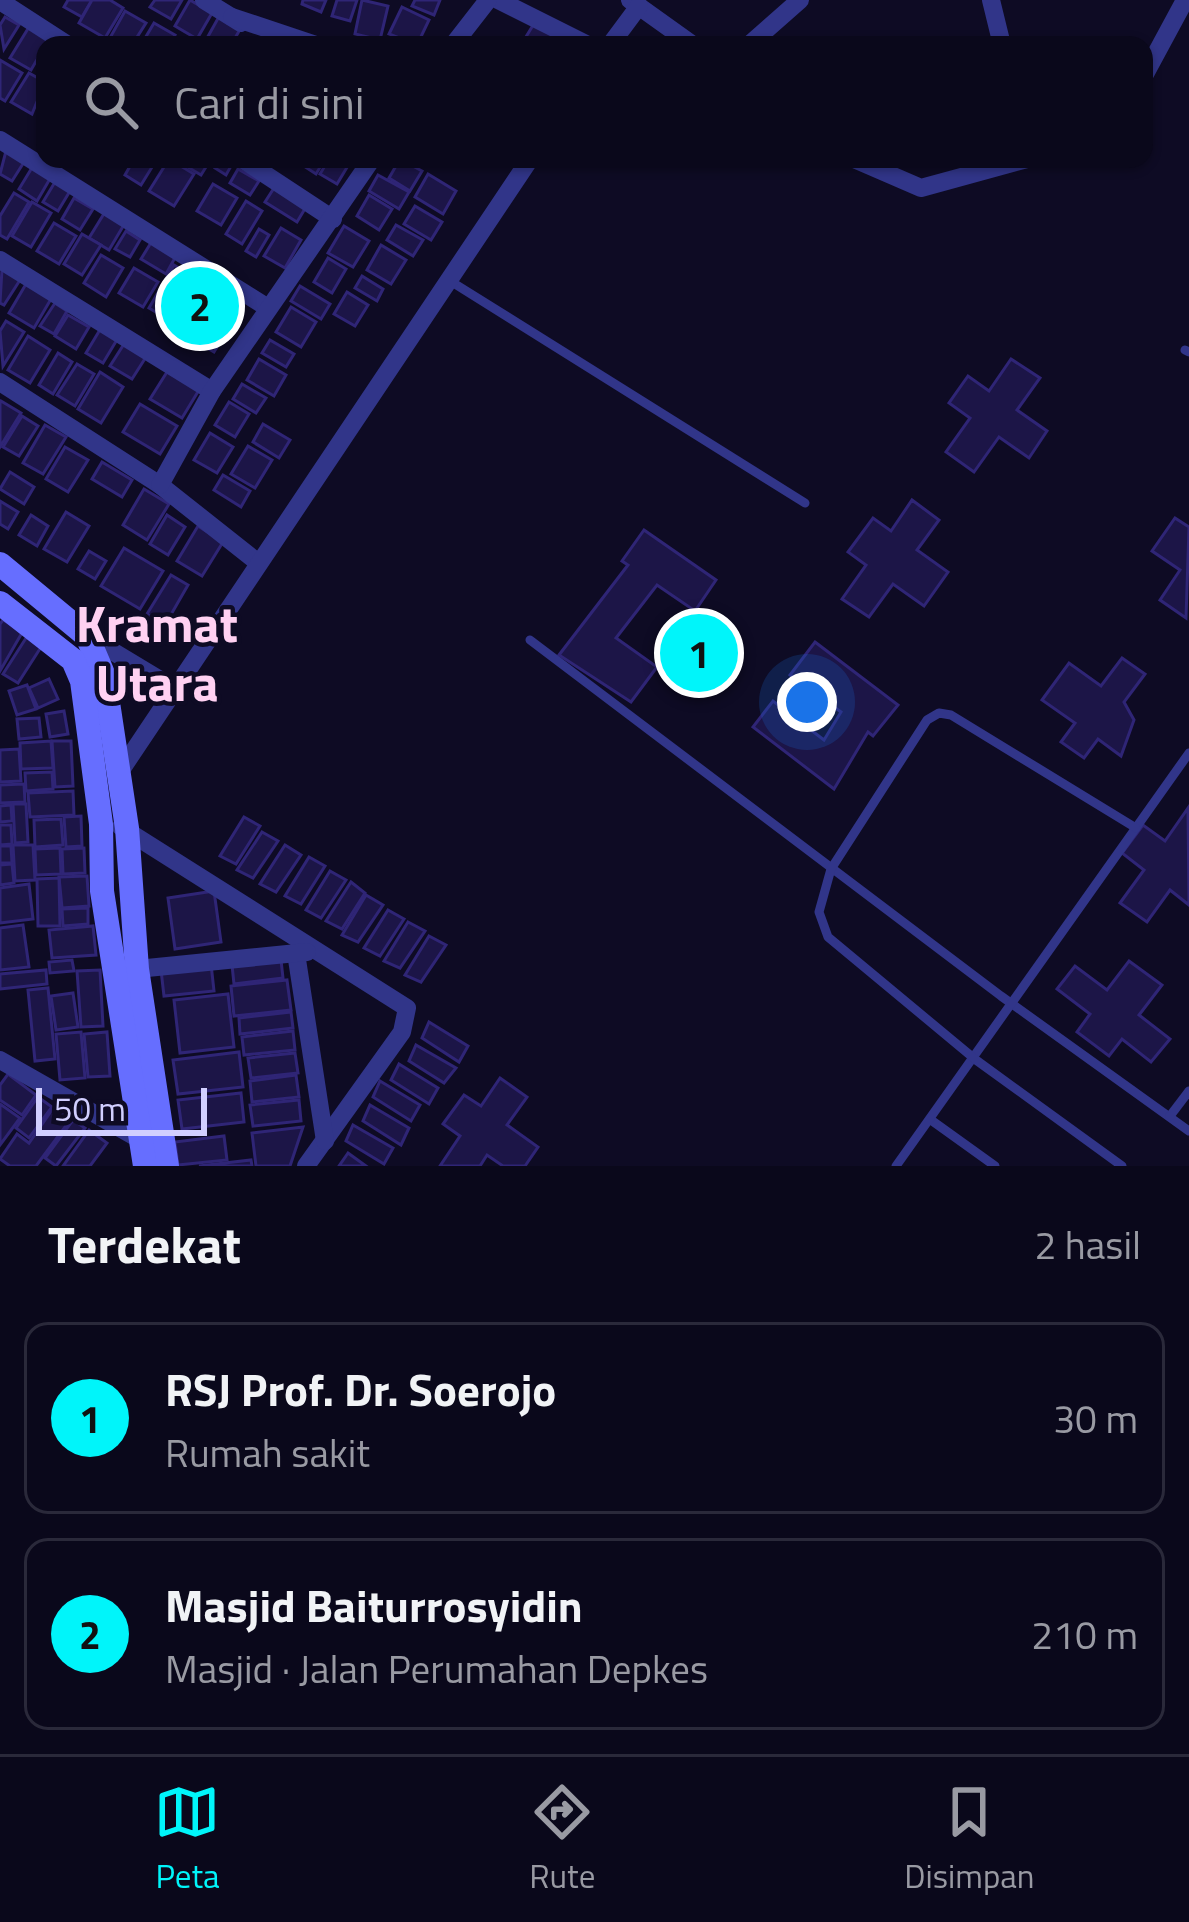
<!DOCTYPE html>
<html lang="id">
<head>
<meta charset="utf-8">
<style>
  body { margin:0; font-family:"Titillium Web",sans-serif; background:#181628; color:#f1f3f6 }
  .scale { position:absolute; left:36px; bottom:30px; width:171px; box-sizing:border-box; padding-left:12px; border:6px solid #d1cfff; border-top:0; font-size:33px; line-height:42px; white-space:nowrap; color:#d1cfff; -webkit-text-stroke:9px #0e0b24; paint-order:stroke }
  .you { position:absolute; left:807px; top:702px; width:42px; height:42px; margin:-30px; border:9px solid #fff; border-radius:50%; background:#1a73e8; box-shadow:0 0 0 18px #1a73e833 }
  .badge { display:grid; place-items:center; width:78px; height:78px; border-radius:50%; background:#00f5fa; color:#111; font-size:39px; font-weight:700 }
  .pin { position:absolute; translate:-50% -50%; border:6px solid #fff; box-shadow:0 3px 12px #0006 }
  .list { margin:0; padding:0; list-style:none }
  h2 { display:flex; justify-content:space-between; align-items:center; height:156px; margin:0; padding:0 48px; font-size:51px }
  h2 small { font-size:39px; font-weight:400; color:#999aa3 }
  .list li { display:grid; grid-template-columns:78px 1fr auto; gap:36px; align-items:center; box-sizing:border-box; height:192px; margin:0 24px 24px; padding:0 24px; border:3px solid #2a293a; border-radius:24px }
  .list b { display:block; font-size:45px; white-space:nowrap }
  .list p { margin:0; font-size:39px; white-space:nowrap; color:#999aa3 }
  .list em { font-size:39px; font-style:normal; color:#999aa3 }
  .icon { flex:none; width:66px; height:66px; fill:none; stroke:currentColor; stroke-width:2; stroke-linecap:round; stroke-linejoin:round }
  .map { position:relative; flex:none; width:1189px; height:1166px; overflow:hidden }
  .search { position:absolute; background:#0a081b; box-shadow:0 3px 9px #0004; left:36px; right:36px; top:36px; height:132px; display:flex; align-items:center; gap:30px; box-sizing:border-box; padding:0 42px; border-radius:24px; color:#999aa3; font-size:45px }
  .sheet { height:588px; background:#0a081b }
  nav { display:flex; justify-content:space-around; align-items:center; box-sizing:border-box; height:168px; border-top:3px solid #2a293a; background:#0a081b; font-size:33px; color:#999aa3 }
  nav a { display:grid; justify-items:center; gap:6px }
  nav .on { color:#00f5fa }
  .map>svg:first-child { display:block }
</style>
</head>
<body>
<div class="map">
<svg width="1189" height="1166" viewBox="0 0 1189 1166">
  <rect width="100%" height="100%" fill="#0e0b24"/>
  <!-- building -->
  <g fill="#1c1547" stroke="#2f2576" stroke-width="3">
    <path d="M68 0H92L82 17 64 7Z"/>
    <path d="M92 0H110L123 8 105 38 79 23Z"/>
    <path d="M155 0H182L171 19 150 7Z"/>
    <path d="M190 0 212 13 197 39 175 26Z"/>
    <path d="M303 0H326L321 12 302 4Z"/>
    <path d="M337 0H357L350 21 332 16Z"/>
    <path d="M362 0 388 6 380 40 355 34Z"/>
    <path d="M415 0H440L434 15 412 6Z"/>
    <path d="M402 7 429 20 417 45 389 34Z"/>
    <path d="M125 11 146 23 132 45H106Z"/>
    <path d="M221 13 242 26 231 45 206 40Z"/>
    <path d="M5 17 19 25 4 49 0 25Z"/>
    <path d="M535 22 573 45H521Z"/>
    <path d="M154 23 175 35 169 45H141Z"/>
    <path d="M29 27 49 39 31 70 10 58Z"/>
    <path d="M0 60 22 73 5 101 0 98Z"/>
    <path d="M29 73 45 82 32 114 11 102Z"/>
    <path d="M7 147 26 159 12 181 0 174Z"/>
    <path d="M134 159H157L141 185 125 175Z"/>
    <path d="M169 159 194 174 174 206 149 191Z"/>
    <path d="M183 159H211L201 175 181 163Z"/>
    <path d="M220 159H235L226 175 215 168Z"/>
    <path d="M293 159H325L316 174Z"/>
    <path d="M329 159H352L337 184 320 174Z"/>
    <path d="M400 159 422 171 410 191 389 178Z"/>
    <path d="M33 166 51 177 37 201 19 189Z"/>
    <path d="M238 169 259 181 250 195 230 183Z"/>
    <path d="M428 174 456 191 443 214 415 197Z"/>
    <path d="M378 175 409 192 399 209 369 191Z"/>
    <path d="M55 182 70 191 58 211 43 202Z"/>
    <path d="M213 184 237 198 221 225 197 211Z"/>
    <path d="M274 188 306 207 297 222 265 202Z"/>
    <path d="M14 193 29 202 7 239 0 235V216Z"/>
    <path d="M369 195 392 209 379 230 357 216Z"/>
    <path d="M74 198 93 209 80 230 62 219Z"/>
    <path d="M246 201 262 211 242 244 226 234Z"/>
    <path d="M32 202 51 213 31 247 12 236Z"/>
    <path d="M415 206 442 222 431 240 404 224Z"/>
    <path d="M105 212 125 223 109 250 89 238Z"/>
    <path d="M54 223 76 236 59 264 37 251Z"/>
    <path d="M396 225 423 240 413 256 387 240Z"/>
    <path d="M344 226 369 241 353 267 328 253Z"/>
    <path d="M281 228 301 240 285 268 264 256Z"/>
    <path d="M259 229 269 235 256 257 246 251Z"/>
    <path d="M126 231 140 240 130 257 115 249Z"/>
    <path d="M82 234 101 245 82 275 64 264Z"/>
    <path d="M152 241 176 256 166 274 141 259Z"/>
    <path d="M381 245 406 260 391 284 367 270Z"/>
    <path d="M101 255 123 268 106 297 84 283Z"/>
    <path d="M328 258 346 269 332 293 314 282Z"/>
    <path d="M174 265 214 289 189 332 149 308Z"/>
    <path d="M134 268 158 282 143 307 119 293Z"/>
    <path d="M2 269 20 280 4 305 0 303Z"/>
    <path d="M362 276 383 289 377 301 355 288Z"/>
    <path d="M26 284 51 299 34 328 9 313Z"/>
    <path d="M300 286 330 304 321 319 291 301Z"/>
    <path d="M347 292 368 305 355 326 334 314Z"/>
    <path d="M55 303 67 311 54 334 40 326Z"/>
    <path d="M291 307 316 322 301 347 276 332Z"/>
    <path d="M68 315 89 327 76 349 55 336Z"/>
    <path d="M6 321 24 332 3 366 0 331Z"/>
    <path d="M203 321 225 334 214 352 192 339Z"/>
    <path d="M101 328 118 338 103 363 86 353Z"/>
    <path d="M28 336 50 350 30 383 8 370Z"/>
    <path d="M270 340 294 354 286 367 262 353Z"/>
    <path d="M124 344 146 357 132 379 110 366Z"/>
    <path d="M58 353 72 362 53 394 39 385Z"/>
    <path d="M259 359 286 375 274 396 247 380Z"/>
    <path d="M1011 359 1040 378 1017 410 1047 431 1029 458 999 437 974 472 946 452 970 418 949 403 968 376 989 391Z"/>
    <path d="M77 364 94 374 75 406 57 395Z"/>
    <path d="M100 372 123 387 101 423 78 409Z"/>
    <path d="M167 372 199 390 182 418 150 399Z"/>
    <path d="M242 384 266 398 256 413 233 399Z"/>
    <path d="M1 401 21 413 0 447V403Z"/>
    <path d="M229 402 249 414 235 437 215 425Z"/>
    <path d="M140 404 177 426 160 454 123 432Z"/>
    <path d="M22 416 38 426 19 456 3 447Z"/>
    <path d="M263 424 290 440 279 458 253 442Z"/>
    <path d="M45 425 66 437 43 474 23 463Z"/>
    <path d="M210 433 233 447 217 473 194 460Z"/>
    <path d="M248 446 272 460 255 488 231 474Z"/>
    <path d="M65 447 88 460 68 492 46 479Z"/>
    <path d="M102 462 132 480 122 497 92 479Z"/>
    <path d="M10 472 34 487 24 504 0 489Z"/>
    <path d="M223 475 250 491 241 507 214 490Z"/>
    <path d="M144 489 169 504 147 540 123 525Z"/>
    <path d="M912 500 939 520 917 550 948 572 924 606 893 584 869 617 842 599 866 565 848 552 873 518 891 531Z"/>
    <path d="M0 501 18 512 8 529 0 524Z"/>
    <path d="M66 512 89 526 67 562 44 549Z"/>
    <path d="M31 515 48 526 37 546 19 535Z"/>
    <path d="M167 515 185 527 168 555 150 544Z"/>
    <path d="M1175 518 1189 527 1186 618 1160 600 1180 570 1152 551Z"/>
    <path d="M198 526 223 542 202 576 177 561Z"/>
    <path d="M644 530 716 580 695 611 657 585 616 638 657 667 631 702 559 655 628 565 622 561Z"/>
    <path d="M124 548 163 571 140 609 101 586Z"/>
    <path d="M89 551 106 561 95 579 78 569Z"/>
    <path d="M171 575 188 585 165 625 147 614Z"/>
    <path d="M3 620 23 631 0 671V624Z"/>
    <path d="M28 635 43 644 18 683 3 674Z"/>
    <path d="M815 642 898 705 873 736 868 732 834 789 753 727 773 701 824 740 841 712 790 675Z"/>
    <path d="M1122 658 1145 674 1124 702 1134 720 1121 756 1098 739 1084 758 1061 742 1075 723 1042 700 1069 663 1101 686Z"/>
    <path d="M49 679 58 699 38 708 29 688Z"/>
    <path d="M27 685 36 709 17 715 9 691Z"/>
    <path d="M64 711 68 734 50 737 46 714Z"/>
    <path d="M39 718 41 737 19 739 17 719Z"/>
    <path d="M51 741 53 768 21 769 20 743Z"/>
    <path d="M52 741H71L73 786 55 787Z"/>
    <path d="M19 749 21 781 0 782V750Z"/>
    <path d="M52 772 53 789 26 791 25 773Z"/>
    <path d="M24 784 25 802 0 803V785Z"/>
    <path d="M73 791 74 815 30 817 28 793Z"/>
    <path d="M13 804H26L28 842 15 843Z"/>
    <path d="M11 805 12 821 0 822V806Z"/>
    <path d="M1188 808 1189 905 1170 890 1147 922 1120 903 1144 870 1122 853 1143 825 1165 841Z"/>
    <path d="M81 816 82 846 66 847 64 817Z"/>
    <path d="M244 817 260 826 236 864 220 856Z"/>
    <path d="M61 819 63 845 35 847 34 820Z"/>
    <path d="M0 825H11L12 844 0 845Z"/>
    <path d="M262 832 278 841 253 878 237 870Z"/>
    <path d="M13 845H33L35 880 15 881Z"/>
    <path d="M285 845 301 855 276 892 260 884Z"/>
    <path d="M0 846H11L12 863H0Z"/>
    <path d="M60 848 61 874 36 875 35 849Z"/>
    <path d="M84 848 85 873 63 874 62 849Z"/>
    <path d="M309 857 325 866 301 904 285 896Z"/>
    <path d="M12 864 14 883 0 885V865Z"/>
    <path d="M330 871 346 880 321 918 306 910Z"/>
    <path d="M87 876 89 906 62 908 59 877Z"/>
    <path d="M59 878 60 926H38L37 879Z"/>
    <path d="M351 882 365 893 342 929 326 921Z"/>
    <path d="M29 884 33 919 0 923V888Z"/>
    <path d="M214 891 221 942 175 949 168 898Z"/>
    <path d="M366 895 383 905 358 942 342 935Z"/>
    <path d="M88 908V924L63 926 62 909Z"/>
    <path d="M388 910 404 919 380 956 364 948Z"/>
    <path d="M408 922 425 931 400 968 384 961Z"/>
    <path d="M23 925 29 967 0 970V928Z"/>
    <path d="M93 926 96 955 52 958 49 930Z"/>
    <path d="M429 936 446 945 421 982 405 975Z"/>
    <path d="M72 960 74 971 50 973 49 962Z"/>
    <path d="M281 960 283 978 234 984 232 965Z"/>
    <path d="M1129 961 1162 985 1139 1015 1170 1039 1151 1062 1122 1039 1109 1056 1077 1032 1090 1014 1057 989 1075 966 1107 990Z"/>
    <path d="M211 964 214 991 164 996 161 970Z"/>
    <path d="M46 970 47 984 0 989V974Z"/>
    <path d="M100 970 103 1026 81 1027 77 971Z"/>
    <path d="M287 980 291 1010 234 1016 231 986Z"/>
    <path d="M48 988 55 1059 35 1061 28 990Z"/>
    <path d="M73 993 78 1027 56 1030 51 996Z"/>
    <path d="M228 994 234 1047 180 1053 174 1000Z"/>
    <path d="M291 1012 293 1028 240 1034 239 1018Z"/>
    <path d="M429 1022 468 1046 459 1062 422 1038Z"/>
    <path d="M293 1031 295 1050 244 1055 242 1037Z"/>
    <path d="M81 1032 85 1078 60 1080 56 1034Z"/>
    <path d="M107 1032 110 1076 88 1077 84 1034Z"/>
    <path d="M416 1045 456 1068 444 1083 409 1061Z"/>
    <path d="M239 1052 243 1087 178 1094 173 1060Z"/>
    <path d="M295 1053 298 1073 251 1078 248 1058Z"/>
    <path d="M399 1064 438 1088 429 1104 391 1080Z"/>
    <path d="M8 1074 36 1095 22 1115 0 1100V1085Z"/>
    <path d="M296 1075 299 1097 252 1102 250 1081Z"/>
    <path d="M500 1078 527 1097 507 1125 538 1147 525 1166H503L487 1155 480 1166H440L460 1136 443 1124 464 1095 481 1106Z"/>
    <path d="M380 1081 420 1105 411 1121 373 1097Z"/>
    <path d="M241 1093 244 1122 182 1129 178 1100Z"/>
    <path d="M38 1097 52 1107 29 1138 16 1128Z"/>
    <path d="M299 1100 301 1121 253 1126 250 1105Z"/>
    <path d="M0 1104 20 1118 0 1145Z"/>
    <path d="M370 1105 409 1128 401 1145 363 1121Z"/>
    <path d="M54 1107 71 1119 36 1166H10L0 1159 17 1134 29 1143Z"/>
    <path d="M73 1120 85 1128 56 1166 45 1158Z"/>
    <path d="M353 1125 393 1148 384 1164 346 1141Z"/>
    <path d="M303 1127 290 1166H256L252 1133Z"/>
    <path d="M89 1130 107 1143 90 1166H63Z"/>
    <path d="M224 1136 227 1160 178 1165 175 1142Z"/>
    <path d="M348 1153 366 1166H339Z"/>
    <path d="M251 1160 252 1166H199Z"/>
  </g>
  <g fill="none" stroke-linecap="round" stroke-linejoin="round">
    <!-- lane -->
    <g stroke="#313589" stroke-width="9">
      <path d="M447 279 805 503"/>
      <path d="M1185 350 1189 352"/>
      <path d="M530 640 1001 996 1189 1131"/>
      <path d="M1170 1116 1189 1091"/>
      <path d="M931 1120 995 1166"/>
      <path d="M896 1166 1189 753"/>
      <path d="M1122 1166 976 1060 828 937 819 912 831 869 927 720 939 713 951 715 1136 828"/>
    </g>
    <!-- street -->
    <g stroke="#313589" stroke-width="18">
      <path d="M204 0 241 23"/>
      <path d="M498 0 588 45"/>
      <path d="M630 0 693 45"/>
      <path d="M991 0 1002 45"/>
      <path d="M0 1 68 45"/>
      <path d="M232 17 316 45"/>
      <path d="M453 45 488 0"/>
      <path d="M610 45 639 6"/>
      <path d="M749 45 800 0"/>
      <path d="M1144 76 1185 0"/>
      <path d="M0 140 268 308"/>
      <path d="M242 159 333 219"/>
      <path d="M854 159 921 188 1027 159"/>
      <path d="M0 260 212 391"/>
      <path d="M0 382 160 485 256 561"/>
      <path d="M160 485 212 391 372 159"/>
      <path d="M87 636 175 689"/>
      <path d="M119 773 530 159"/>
      <path d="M121 827 407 1008 402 1032 306 1166"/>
      <path d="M296 953 325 1141"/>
      <path d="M137 969 307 952"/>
      <path d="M0 1060 139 1139"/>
    </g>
    <!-- secondary -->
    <g stroke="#666eff" stroke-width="24">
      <path d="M0 564 87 636 104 676 127 828 137 969 167 1166"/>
      <path d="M0 603 73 660 82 681 101 824 102 891 145 1166"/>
    </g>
  </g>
  <g text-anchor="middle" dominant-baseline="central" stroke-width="9" stroke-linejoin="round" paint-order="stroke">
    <!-- quarter labels -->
    <g font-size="51" font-weight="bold" fill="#ffd1f2" stroke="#0e0b24">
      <text x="157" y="623">Kramat<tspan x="157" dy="59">Utara</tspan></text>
    </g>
  </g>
</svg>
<div class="scale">50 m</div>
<div class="you"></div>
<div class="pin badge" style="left:699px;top:653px">1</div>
<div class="pin badge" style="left:200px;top:306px">2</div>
<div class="search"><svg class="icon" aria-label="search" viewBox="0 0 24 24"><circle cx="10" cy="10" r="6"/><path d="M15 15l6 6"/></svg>Cari di sini</div>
</div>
<section class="sheet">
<h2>Terdekat<small>2 hasil</small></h2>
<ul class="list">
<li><span class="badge">1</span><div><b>RSJ Prof. Dr. Soerojo</b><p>Rumah sakit</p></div><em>30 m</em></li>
<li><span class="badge">2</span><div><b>Masjid Baiturrosyidin</b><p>Masjid · Jalan Perumahan Depkes</p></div><em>210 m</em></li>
</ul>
</section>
<nav>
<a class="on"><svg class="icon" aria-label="map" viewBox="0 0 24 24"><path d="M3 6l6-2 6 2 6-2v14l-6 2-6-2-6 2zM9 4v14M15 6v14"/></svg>Peta</a>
<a><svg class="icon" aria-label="directions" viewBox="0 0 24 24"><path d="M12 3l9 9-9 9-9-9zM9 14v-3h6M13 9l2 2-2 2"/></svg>Rute</a>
<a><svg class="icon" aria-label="saved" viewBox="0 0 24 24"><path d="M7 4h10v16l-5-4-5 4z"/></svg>Disimpan</a>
</nav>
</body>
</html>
